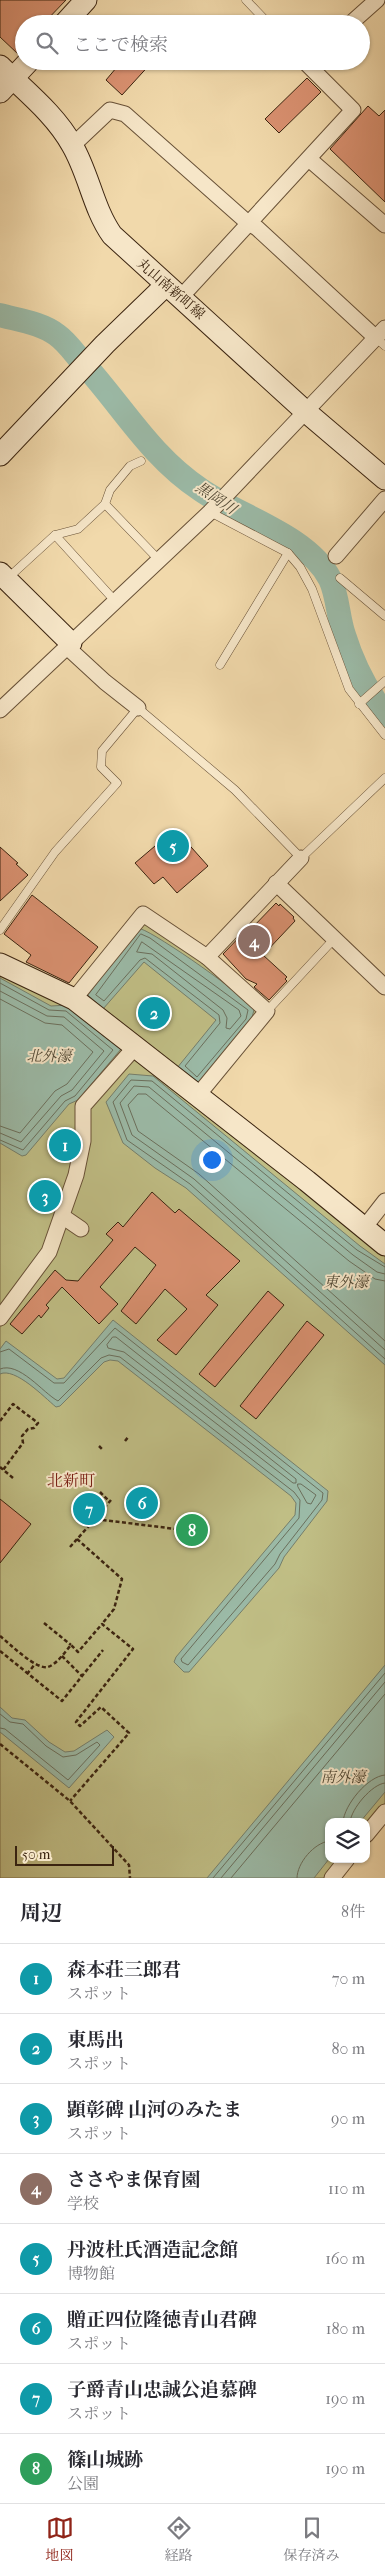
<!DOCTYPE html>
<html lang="ja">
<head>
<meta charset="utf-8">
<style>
  body { margin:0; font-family:"IM FELL French Canon","Noto Serif JP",serif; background:#f7f7f7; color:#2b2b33 }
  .controls { position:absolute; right:15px; bottom:15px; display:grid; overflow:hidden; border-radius:10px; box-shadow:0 1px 4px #0004 }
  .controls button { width:45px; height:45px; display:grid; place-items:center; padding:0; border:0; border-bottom:1px solid #e1e1e2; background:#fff; color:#2b2b33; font:25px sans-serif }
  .scale { position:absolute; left:15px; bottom:12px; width:99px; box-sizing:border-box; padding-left:5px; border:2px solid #3b2410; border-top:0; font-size:14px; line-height:18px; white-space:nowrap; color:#3b2410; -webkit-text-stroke:4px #f6e6c8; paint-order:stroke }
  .you { position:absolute; left:211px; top:1159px; width:18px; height:18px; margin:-12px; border:4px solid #fff; border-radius:50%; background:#1a73e8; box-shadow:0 0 0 8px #1a73e833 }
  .badge { display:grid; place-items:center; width:32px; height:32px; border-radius:50%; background:#8f2418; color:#fff; font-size:16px; font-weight:700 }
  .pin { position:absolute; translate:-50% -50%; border:2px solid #fff; box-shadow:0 1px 5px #0006 }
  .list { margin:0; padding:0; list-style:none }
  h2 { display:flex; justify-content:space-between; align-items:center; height:65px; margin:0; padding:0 20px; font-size:21px }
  h2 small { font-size:16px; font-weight:400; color:#7c7c81 }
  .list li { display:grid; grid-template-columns:32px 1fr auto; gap:15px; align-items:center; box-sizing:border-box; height:70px; padding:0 20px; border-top:1px solid #e1e1e2 }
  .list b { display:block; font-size:19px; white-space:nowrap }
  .list p { margin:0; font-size:16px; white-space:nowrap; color:#7c7c81 }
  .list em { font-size:16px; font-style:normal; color:#7c7c81 }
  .icon { flex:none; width:28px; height:28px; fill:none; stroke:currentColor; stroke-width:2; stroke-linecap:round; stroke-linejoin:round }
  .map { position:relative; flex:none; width:385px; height:1878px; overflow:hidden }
  .search { position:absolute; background:#fff; box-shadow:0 1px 4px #0004; left:15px; right:15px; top:15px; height:55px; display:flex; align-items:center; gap:12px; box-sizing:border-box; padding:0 18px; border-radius:28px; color:#7c7c81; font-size:19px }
  .sheet { height:625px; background:#fff }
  nav { display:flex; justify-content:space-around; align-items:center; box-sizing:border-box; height:70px; border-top:1px solid #e1e1e2; background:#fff; font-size:14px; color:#7c7c81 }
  nav a { display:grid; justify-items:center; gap:2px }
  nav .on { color:#8f2418 }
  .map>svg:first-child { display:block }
</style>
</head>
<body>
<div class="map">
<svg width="385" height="1878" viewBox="0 0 385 1878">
  <rect width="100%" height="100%" fill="#f1d9ab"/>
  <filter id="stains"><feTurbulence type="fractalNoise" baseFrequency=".004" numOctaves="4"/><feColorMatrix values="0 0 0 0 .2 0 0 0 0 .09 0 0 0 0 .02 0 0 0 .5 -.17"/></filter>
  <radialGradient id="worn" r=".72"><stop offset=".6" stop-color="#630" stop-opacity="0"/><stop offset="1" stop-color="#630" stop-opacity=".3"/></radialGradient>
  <!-- green -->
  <path fill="#c0be85" stroke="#7e714a" d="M149 917 267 1010 194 1096 385 1252V1804L366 1828V1822H329V1859H342L327 1878H0V972L61 1003Z"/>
  <!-- water -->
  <g fill="#9bbaa7" stroke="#757e6b">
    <path d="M141 929C157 934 248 997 254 1010L251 1021 197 1086 177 1068 216 1020 144 962 103 1009 88 995 136 931Z"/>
    <path d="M0 978 51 1006 68 1005 121 1049 78 1100 69 1104 26 1155 22 1156 0 1143Z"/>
    <path d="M129 1074 153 1076 360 1246 385 1264V1365L186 1188 155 1168 123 1143 106 1102Z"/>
    <path d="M113 1320 328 1491 327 1501 284 1557 279 1568 189 1672H184L174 1662 176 1657 295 1515 296 1503 291 1496 118 1361 110 1360 104 1362 60 1406 56 1407C44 1397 15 1367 0 1374V1349L6 1341 57 1379 64 1378Z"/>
    <path d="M385 1665V1792L360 1822H329V1859L314 1878H207Z"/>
    <path d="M0 1707 12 1718 25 1720 49 1742 65 1752 74 1751 107 1730 114 1737 69 1788 0 1732Z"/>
  </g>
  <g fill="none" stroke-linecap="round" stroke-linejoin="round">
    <!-- shore -->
    <g stroke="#6b6f5c" stroke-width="1">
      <path d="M141 934 150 938 248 1010 246 1019 197 1077 185 1066 220 1023 219 1015 145 958 140 960 104 1001 96 995Z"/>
      <path d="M142 942 239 1010 241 1016 230 1029 226 1028 227 1018 223 1010 152 954 137 952Z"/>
      <path d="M0 983 49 1010 66 1011 113 1050 75 1096 65 1101 23 1150 0 1140"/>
      <path d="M0 991 47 1016 64 1017 104 1051 72 1090 61 1096 21 1142 0 1133"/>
      <path d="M0 999 45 1023 62 1025 93 1052 67 1084 55 1091 20 1133 0 1126"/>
      <path d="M385 1267 357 1250 152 1081 131 1080 113 1102 127 1140 190 1184 385 1359"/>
      <path d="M385 1274 377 1272 353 1255 149 1087 134 1086 120 1103 132 1135 194 1179 385 1350"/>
      <path d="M385 1281 375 1279 349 1261 146 1094H138L128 1105 138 1131 199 1174 385 1341"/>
      <path d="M113 1337H116L296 1479V1483H293L124 1352 108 1348 107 1345Z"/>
      <path d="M0 1352 9 1349 54 1383H64L115 1328 323 1493 322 1500 280 1554 275 1564 188 1665 182 1662 181 1659 299 1518 300 1500 294 1492 120 1357 109 1355 101 1358 58 1401C43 1393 19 1361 0 1369"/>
      <path d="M298 1484H301L316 1495 311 1504 307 1503 298 1487Z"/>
      <path d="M0 1714 10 1722 23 1724 46 1746 63 1757 76 1755 97 1742 100 1745 68 1780 5 1729 0 1728"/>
      <path d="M343 1822C344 1805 368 1776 385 1775"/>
      <path d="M350 1822C351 1809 372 1784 385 1783"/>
      <path d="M213 1878 385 1673"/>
      <path d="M221 1878 385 1682"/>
      <path d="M231 1878 385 1694"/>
      <path d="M297 1878C297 1863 314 1843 329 1841"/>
    </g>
    <!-- river -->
    <path stroke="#9bbaa7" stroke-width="24" d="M0 315C18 320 42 323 57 335 67 342 75 354 83 363 123 407 150 456 201 490 240 517 308 536 330 579 338 596 338 618 344 635 353 664 367 691 385 715"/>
  </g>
  <!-- building -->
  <g fill="#da9171" stroke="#3b2410">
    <path d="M0 0H66L43 24H24V50L18 54 0 37Z"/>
    <path d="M122 61H153L122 95 106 80Z"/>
    <path d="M307 78 321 92 279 133 265 119Z"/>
    <path d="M368 106 379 116 385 110V202L330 149Z"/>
    <path d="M175 829 208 866 177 893 163 877 154 884 135 863Z"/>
    <path d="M0 847 18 863 16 864 28 875 0 901Z"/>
    <path d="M32 895 98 947 69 983 26 962 31 955 4 934Z"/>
    <path d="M276 903 279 906 280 904 294 917 293 918 295 921 263 955 287 977 285 979 287 981 269 1000 254 987 257 984 246 979 223 954 249 927 251 929Z"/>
    <path d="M152 1192 175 1213 179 1209 240 1261 206 1295 218 1305 176 1355 157 1340 187 1309 165 1289 136 1324 121 1311 156 1265 135 1247 100 1287 118 1304 99 1324 62 1287 46 1305 49 1308 41 1318 39 1315 22 1334 10 1324 55 1270 66 1280 78 1281 113 1240 106 1234 118 1222 123 1227Z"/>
    <path d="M268 1291 284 1305 215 1387 199 1374Z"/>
    <path d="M307 1321 324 1335 256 1419 240 1406Z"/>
    <path d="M0 1499 31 1524 0 1563Z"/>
  </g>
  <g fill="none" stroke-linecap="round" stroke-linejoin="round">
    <defs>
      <g id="lane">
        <path d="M246 0 269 24"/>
        <path d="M375 337 385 346"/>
        <path d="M105 504 159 560"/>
        <path d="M210 512 288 553 300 567 312 589 349 689 385 735"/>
        <path d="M55 535 115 601"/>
        <path d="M8 578 55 535 78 529 105 504 110 490 130 466 141 461"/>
        <path d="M340 578 385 616"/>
        <path d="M220 665 288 553"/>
        <path d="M359 704 385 681"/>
        <path d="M0 930 55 852 117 783 101 767 102 751 138 708 235 790 301 858 385 778"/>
        <path d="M267 1011 334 939"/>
      </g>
      <g id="street">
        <path d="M350 24 377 0"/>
        <path d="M73 145 110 110 125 114 248 223 257 228 375 337"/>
        <path d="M309 159 385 225"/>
        <path d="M181 297 353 110 305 62 307 61"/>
        <path d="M336 556 385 499"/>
        <path d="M67 647 105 682 138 708"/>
        <path d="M0 710 210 512 385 328"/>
        <path d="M276 883 385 987"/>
        <path d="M207 957 301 858"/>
        <path d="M74 999 143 914 207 957 267 1011 198 1095"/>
        <path d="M62 1216 81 1229"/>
        <path d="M364 1228 385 1201"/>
        <path d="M0 1318 49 1252 76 1175 83 1141V1106L136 1046"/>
        <path d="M366 1835 385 1812"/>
        <path d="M332 1878 347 1859"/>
      </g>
      <g id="secondary">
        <path d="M64 24 86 0"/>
        <path d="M0 66C25 91 55 114 72 145 89 174 93 208 112 235L305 411 385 479"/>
        <path d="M0 92 29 61"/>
        <path d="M0 455 105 344 166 285"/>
        <path d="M0 573 71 643"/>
        <path d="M0 964 74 999 307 1181 385 1245"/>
      </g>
    </defs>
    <!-- lane casing -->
    <use href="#lane" stroke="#685137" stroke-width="9"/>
    <!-- street casing -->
    <use href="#street" stroke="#685137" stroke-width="17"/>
    <!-- secondary casing -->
    <use href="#secondary" stroke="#3b2410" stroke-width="23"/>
    <!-- path -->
    <g stroke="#3b2410" stroke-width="2.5" stroke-dasharray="4 2.5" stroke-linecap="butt">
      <path d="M0 1421 13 1404 38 1423 34 1428 28 1429 22 1436 23 1443 3 1470"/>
      <path d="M125 1441 129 1436"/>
      <path d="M99 1446 103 1450"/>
      <path d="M0 1467 13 1478"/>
      <path d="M100 1492 109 1501"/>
      <path d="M111 1500 95 1519 176 1529 188 1514"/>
      <path d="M77 1539 122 1579 114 1609 102 1624"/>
      <path d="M70 1547 95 1519"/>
      <path d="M44 1623 71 1645"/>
      <path d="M0 1636C10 1644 36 1670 48 1667 57 1664 65 1652 71 1645L78 1652 102 1624 133 1649 76 1722 80 1726 101 1707 129 1733 70 1801"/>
      <path d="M0 1651 62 1701 103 1650"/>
      <path d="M62 1656 82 1676"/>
      <path d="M27 1674 35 1664"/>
      <path d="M0 1744 70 1801 129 1865 130 1878"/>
    </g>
    <!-- lane -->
    <use href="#lane" stroke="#f6e6c8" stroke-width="8"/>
    <!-- street -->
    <use href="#street" stroke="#f6e6c8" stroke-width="15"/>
    <!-- secondary -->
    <use href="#secondary" stroke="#f6e6c8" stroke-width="21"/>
  </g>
  <g text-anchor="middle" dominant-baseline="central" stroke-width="4" stroke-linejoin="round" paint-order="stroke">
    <!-- street labels -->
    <g font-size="14" fill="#3b2410" stroke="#f6e6c8">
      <text transform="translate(171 289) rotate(41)">丸山南新町線</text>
    </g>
    <!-- water labels -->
    <g font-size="15" font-style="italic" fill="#534a36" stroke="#f6e6c8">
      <text transform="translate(216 498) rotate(34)">黒岡川</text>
      <text x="49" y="1056">北外濠</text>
      <text x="346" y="1282">東外濠</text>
      <text x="343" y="1777">南外濠</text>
    </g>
    <!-- quarter labels -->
    <g font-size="16" fill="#7a1f14" stroke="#f6e6c8">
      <text x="71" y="1480">北新町</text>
    </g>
  </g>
  <rect width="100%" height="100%" filter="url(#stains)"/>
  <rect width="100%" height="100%" fill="url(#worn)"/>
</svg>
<div class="controls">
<button><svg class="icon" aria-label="layers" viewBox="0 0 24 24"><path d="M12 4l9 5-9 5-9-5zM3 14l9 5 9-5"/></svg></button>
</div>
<div class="scale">50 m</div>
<div class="you"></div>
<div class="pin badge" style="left:65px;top:1145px;background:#0f9aa8">1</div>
<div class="pin badge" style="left:154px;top:1013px;background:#0f9aa8">2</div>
<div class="pin badge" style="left:45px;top:1196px;background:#0f9aa8">3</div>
<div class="pin badge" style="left:254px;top:941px;background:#8d6e63">4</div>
<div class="pin badge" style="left:173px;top:846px;background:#0f9aa8">5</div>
<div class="pin badge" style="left:142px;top:1503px;background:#0f9aa8">6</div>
<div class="pin badge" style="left:89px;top:1509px;background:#0f9aa8">7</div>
<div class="pin badge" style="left:192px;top:1530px;background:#2e9e5b">8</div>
<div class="search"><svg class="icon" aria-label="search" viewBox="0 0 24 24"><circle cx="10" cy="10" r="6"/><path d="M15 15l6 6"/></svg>ここで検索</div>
</div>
<section class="sheet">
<h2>周辺<small>8件</small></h2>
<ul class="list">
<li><span class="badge" style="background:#0f9aa8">1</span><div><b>森本荘三郎君</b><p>スポット</p></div><em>70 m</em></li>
<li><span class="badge" style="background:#0f9aa8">2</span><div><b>東馬出</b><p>スポット</p></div><em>80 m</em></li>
<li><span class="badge" style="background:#0f9aa8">3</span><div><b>顕彰碑 山河のみたま</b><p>スポット</p></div><em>90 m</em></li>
<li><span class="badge" style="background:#8d6e63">4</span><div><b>ささやま保育園</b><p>学校</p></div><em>110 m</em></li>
<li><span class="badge" style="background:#0f9aa8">5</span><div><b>丹波杜氏酒造記念館</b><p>博物館</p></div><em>160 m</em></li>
<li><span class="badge" style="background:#0f9aa8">6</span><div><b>贈正四位隆徳青山君碑</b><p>スポット</p></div><em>180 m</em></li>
<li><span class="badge" style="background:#0f9aa8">7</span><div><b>子爵青山忠誠公追慕碑</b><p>スポット</p></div><em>190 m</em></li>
<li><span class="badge" style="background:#2e9e5b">8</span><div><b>篠山城跡</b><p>公園</p></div><em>190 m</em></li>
</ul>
</section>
<nav>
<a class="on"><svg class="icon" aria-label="map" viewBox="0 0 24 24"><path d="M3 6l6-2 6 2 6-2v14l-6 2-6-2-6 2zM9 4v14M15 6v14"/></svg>地図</a>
<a><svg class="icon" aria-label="directions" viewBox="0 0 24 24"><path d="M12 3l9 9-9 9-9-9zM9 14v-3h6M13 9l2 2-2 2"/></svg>経路</a>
<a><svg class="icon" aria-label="saved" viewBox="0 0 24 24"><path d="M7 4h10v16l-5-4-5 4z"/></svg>保存済み</a>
</nav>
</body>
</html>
